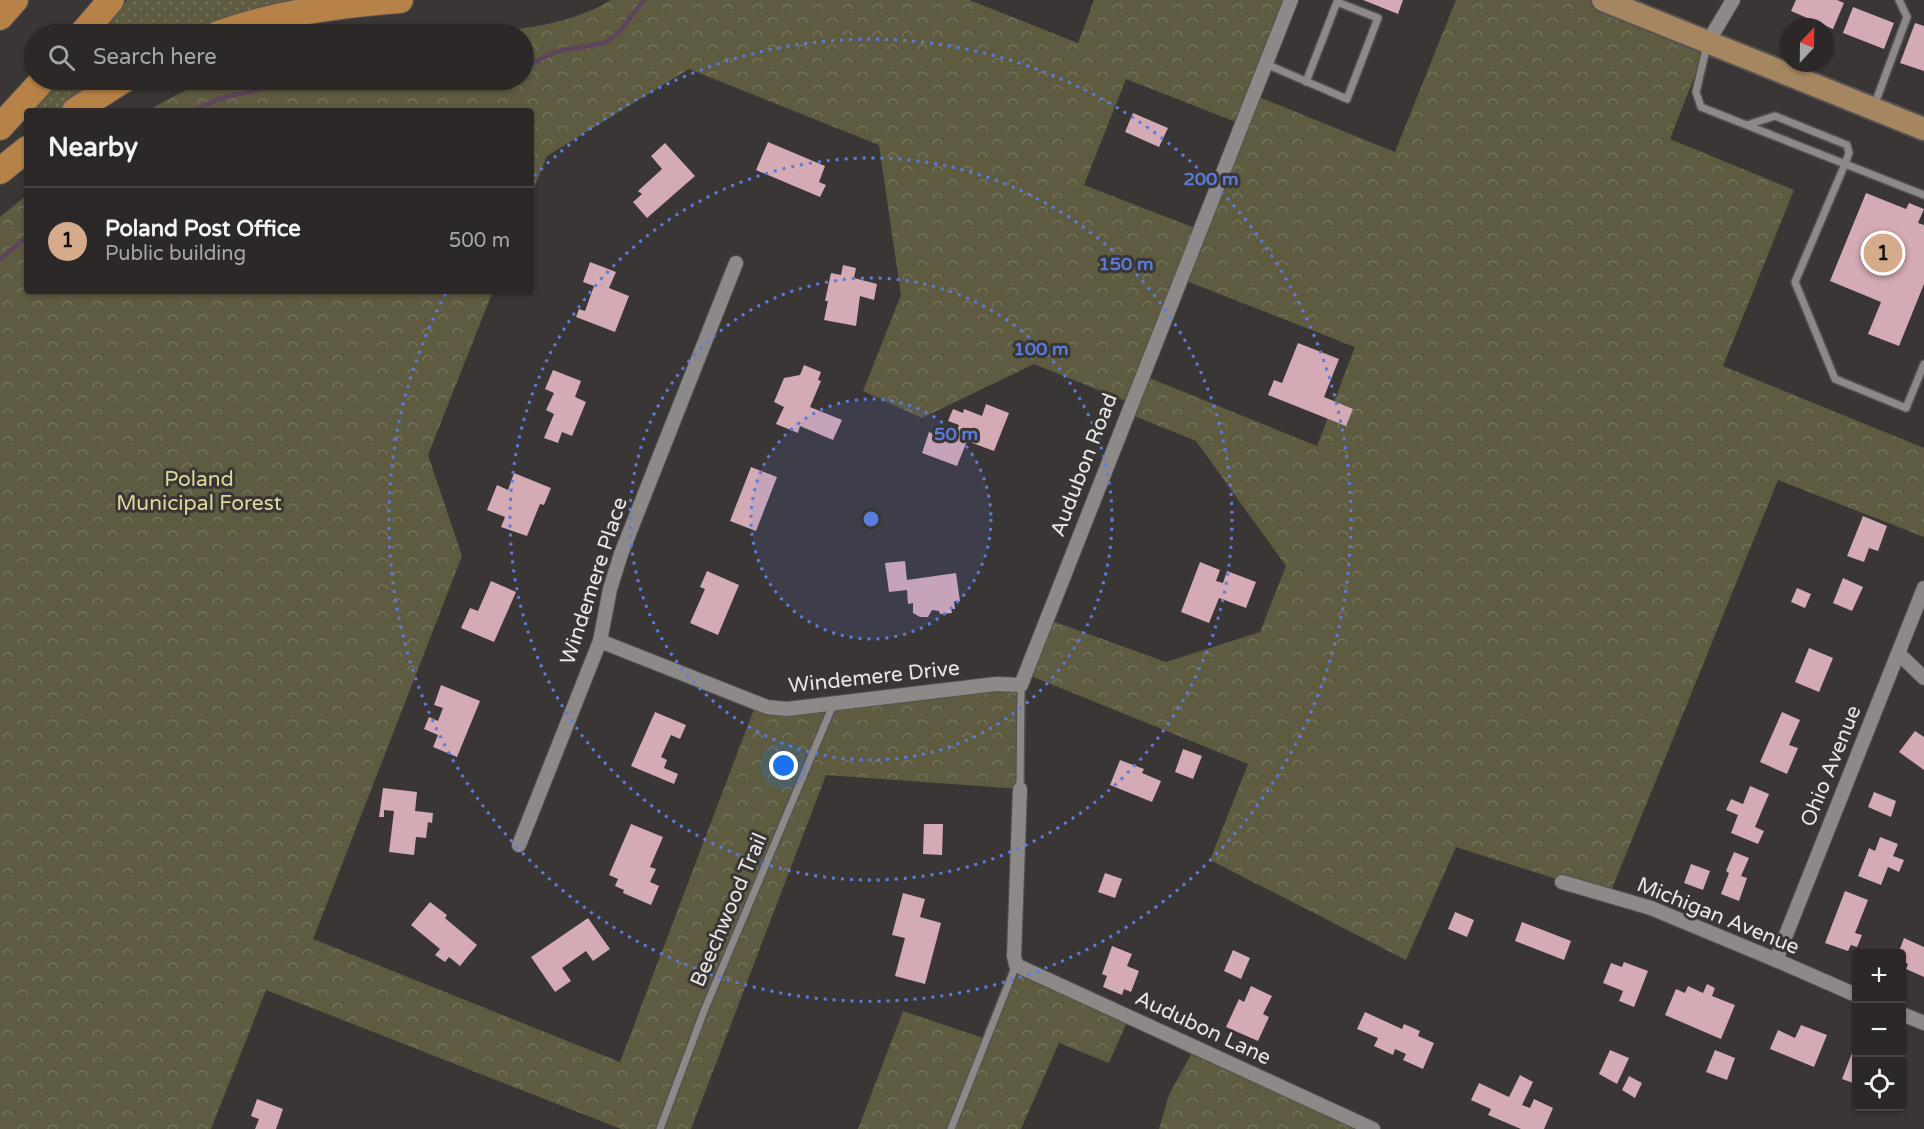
<!DOCTYPE html>
<html lang="en">
<head>
<meta charset="utf-8">
<style>
  body { margin:0; font-family:"Varela Round",sans-serif; background:#343030; color:#f1f3f6 }
  .controls { position:absolute; right:18px; bottom:18px; display:grid; overflow:hidden; border-radius:6px; box-shadow:0 2px 4px #0004 }
  .controls button { width:54px; height:54px; display:grid; place-items:center; padding:0; border:0; border-bottom:2px solid #484445; background:#2c2828; color:#f1f3f6; font:30px sans-serif }
  .compass { position:absolute; left:1780px; top:18px; width:54px; height:54px; border-radius:50%; background:#2c2828; box-shadow:0 2px 4px #0004; rotate:22deg }
  .you { position:absolute; left:784px; top:766px; width:21px; height:21px; margin:-15px; border:4px solid #fff; border-radius:50%; background:#1a73e8; box-shadow:0 0 0 9px #1a73e833 }
  .badge { display:grid; place-items:center; width:39px; height:39px; border-radius:50%; background:#d6ab8b; color:#111; font-size:20px; font-weight:700 }
  .pin { position:absolute; translate:-50% -50%; border:3px solid #fff; box-shadow:0 2px 6px #0006 }
  .list { margin:0; padding:0; list-style:none }
  h2 { display:flex; justify-content:space-between; align-items:center; height:78px; margin:0; padding:0 24px; font-size:26px }
  h2 small { font-size:20px; font-weight:400; color:#a6a6a8 }
  .list li { display:grid; grid-template-columns:39px 1fr auto; gap:18px; align-items:center; box-sizing:border-box; height:108px; padding:0 24px; border-top:2px solid #484445 }
  .list b { display:block; font-size:22px; white-space:nowrap }
  .list p { margin:0; font-size:20px; white-space:nowrap; color:#a6a6a8 }
  .list em { font-size:20px; font-style:normal; color:#a6a6a8 }
  .icon { flex:none; width:33px; height:33px; fill:none; stroke:currentColor; stroke-width:2; stroke-linecap:round; stroke-linejoin:round }
  .map { position:relative; flex:none; width:1924px; height:1129px; overflow:hidden }
  .search { position:absolute; background:#2c2828; box-shadow:0 2px 4px #0004; left:24px; top:24px; width:510px; height:66px; display:flex; align-items:center; gap:15px; box-sizing:border-box; padding:0 21px; border-radius:33px; color:#a6a6a8; font-size:22px }
  .panel { position:absolute; background:#2c2828; box-shadow:0 2px 4px #0004; left:24px; top:108px; width:510px; height:186px; border-radius:6px }
  .map>svg:first-child { display:block }
</style>
</head>
<body>
<div class="map">
<svg width="1924" height="1129" viewBox="0 0 1924 1129">
  <defs>
    <pattern id="grass-dots" width="8" height="8" patternUnits="userSpaceOnUse" patternTransform="scale(1.5)"><rect width="8" height="8" fill="#5e5b41"/><path d="M2 2h.1M6 6h.1" fill="none" stroke="#75735c" stroke-width="1.8" stroke-linecap="round"/></pattern>
    <pattern id="forest-crowns" width="20" height="18" patternUnits="userSpaceOnUse" patternTransform="scale(1.5)"><rect width="20" height="18" fill="#5e5b41"/><path d="M2 6a3 3 0 1 1 6 0M12 15a3 3 0 1 1 6 0" fill="none" stroke="#75735c"/></pattern>
  </defs>
  <rect width="100%" height="100%" fill="#3a3635"/>
  <!-- grass -->
  <g fill="url(#grass-dots)">
    <path d="M127 0H311L235 17 188 34H98Z"/>
    <path d="M60 80H101L57 111H32Z"/>
  </g>
  <!-- forest -->
  <g fill="url(#forest-crowns)" fill-rule="evenodd">
    <path d="M611 0H969L1078 43 1094 0H1283L1266 64 1254 95 1395 152 1456 0H1603L1708 42 1670 139 1794 190 1723 366 1924 448V537L1778 480 1609 896 1456 847 1406 960 1210 860 1248 764 1026 674 1047 619 1166 662 1260 632 1286 566 1196 441 1127 413 1131 403 1034 364 922 418 863 391 901 295 879 145 689 69 547 156 531 195V111H147L182 92 215 80H524V34H463C512 31 568 26 611 0ZM1126 79 1241 124 1200 230 1084 185ZM1181 279 1355 347 1317 446 1142 375Z"/>
    <path d="M27 195V291H493L428 455 462 556 313 939 620 1062 756 704 767 707 1021 685 1020 789 826 775 691 1129H621L266 990 211 1129H0V217Z"/>
    <path d="M1016 965 1129 1017 1109 1063 1059 1043 1021 1129H858L903 1011 986 1039Z"/>
    <path d="M1195 1047 1373 1129H1159L1169 1095Z"/>
  </g>
  <g fill="none" stroke-linecap="round" stroke-linejoin="round">
    <!-- stream -->
    <g stroke="#5e445c" stroke-width="4.5">
      <path d="M524 67 558 51 605 43 619 32 644 0"/>
      <path d="M194 111 218 99 268 87 277 82H301L316 80"/>
      <path d="M0 259 27 237"/>
    </g>
  </g>
  <!-- building -->
  <g fill="#d4aab4">
    <path d="M1363 0H1403L1398 14Z"/>
    <path d="M1796 0H1837L1844 3 1833 29 1791 11Z"/>
    <path d="M1853 7 1894 23 1884 49 1843 33Z"/>
    <path d="M1915 23 1924 26V71L1900 63Z"/>
    <path d="M1133 113 1168 128 1159 147 1125 132Z"/>
    <path d="M768 142 825 166 819 182 826 185 820 197 756 170Z"/>
    <path d="M665 143 695 176 647 218 633 202 642 194 638 191 662 169 651 156Z"/>
    <path d="M1866 193 1906 209 1909 203 1924 209 1918 223 1924 225V284L1899 346 1868 334 1881 302 1830 281Z"/>
    <path d="M590 262 616 272 609 288 629 296 615 332 576 317 579 309 585 311 594 286 583 282Z"/>
    <path d="M843 265 856 268 854 278 877 284 874 300 860 296 856 326 824 320 828 301H825L831 273 841 275Z"/>
    <path d="M1298 343 1339 359 1324 397 1353 409 1346 426 1268 395 1274 380 1282 383Z"/>
    <path d="M804 365 821 372 818 380 821 381 810 407 842 420 833 440 800 426 798 433 776 424 784 407 774 402 784 378 800 375Z"/>
    <path d="M553 370 581 381 575 397 586 402 572 436 562 432 558 443 544 438 554 414 546 410 554 393 545 389Z"/>
    <path d="M986 404 1009 413 994 451 967 441 957 466 922 453 929 432 953 442 959 425 948 421 953 409 963 413 964 409 982 416Z"/>
    <path d="M751 467 777 477 756 531 730 521Z"/>
    <path d="M514 473 551 488 544 505 540 504 527 536 501 527 505 517 487 510 497 485 508 490Z"/>
    <path d="M1863 516 1887 526 1878 551 1869 548 1864 562 1847 556Z"/>
    <path d="M905 561 907 580 956 573 960 601H954L955 609H951L952 613 940 614 939 611 932 610 928 617H920L913 613V603L908 604 907 590 889 592 885 563Z"/>
    <path d="M1200 562 1220 570 1216 581 1223 583 1227 571 1256 582 1246 608 1219 598 1209 623 1181 612Z"/>
    <path d="M707 571 739 585 718 635 690 623 705 589 700 587Z"/>
    <path d="M1843 578 1863 587 1852 611 1833 603Z"/>
    <path d="M491 581 516 592 494 642 461 628 470 608 478 611Z"/>
    <path d="M1797 588 1811 594 1805 608 1791 602Z"/>
    <path d="M1809 648 1833 658 1819 692 1795 682Z"/>
    <path d="M441 685 480 701 457 757 433 747 438 735 424 729 429 717 438 721 443 708 434 705Z"/>
    <path d="M655 712 686 725 680 739 671 735 661 757 667 760 664 768 678 774 674 784 631 766Z"/>
    <path d="M1782 712 1800 720 1789 745 1798 748 1787 774 1760 762Z"/>
    <path d="M1915 731 1924 737V770L1899 752Z"/>
    <path d="M1183 749 1202 756 1193 779 1175 772Z"/>
    <path d="M1120 760 1144 769 1142 773 1161 781 1152 802 1110 785Z"/>
    <path d="M1750 786 1769 794 1755 827 1764 831 1758 844 1731 833 1738 815 1726 810 1731 799 1743 804Z"/>
    <path d="M383 788 417 792 415 811 433 813 432 823 428 822 426 838 416 837 414 855 389 852 394 811 384 810V817H379Z"/>
    <path d="M1874 792 1896 801 1891 817 1868 807Z"/>
    <path d="M631 824 663 837 650 867 656 869 650 882 659 886 651 905 623 893 624 890 615 886 618 879 609 875Z"/>
    <path d="M924 824H943L942 855 923 854Z"/>
    <path d="M1880 837 1898 844 1893 856 1904 860 1899 872 1888 867 1881 885 1858 876 1869 848 1875 851Z"/>
    <path d="M1734 852 1749 858 1741 876 1747 878 1739 901 1721 894 1729 873 1726 871Z"/>
    <path d="M1691 864 1710 871 1703 890 1684 883Z"/>
    <path d="M1105 873 1122 879 1115 898 1098 892Z"/>
    <path d="M1845 891 1868 900 1855 933 1862 935 1857 947 1851 945 1848 951 1825 943Z"/>
    <path d="M903 893 925 899 920 917 941 923 925 984 895 976 905 938 892 935Z"/>
    <path d="M430 902 447 915 445 918 477 945 460 966 449 957 445 962 435 955 440 949 411 925Z"/>
    <path d="M1455 912 1474 920 1467 937 1448 929Z"/>
    <path d="M588 918 610 949 593 961 586 951 562 968 571 981 555 992 531 957Z"/>
    <path d="M1522 922 1571 941 1564 960 1515 941Z"/>
    <path d="M1904 938 1924 947V977L1906 969 1908 964 1902 961V954H1898Z"/>
    <path d="M1112 946 1132 954 1127 966 1139 971 1131 992 1124 989 1122 995 1103 987 1107 976 1102 974Z"/>
    <path d="M1233 950 1250 958 1241 979 1224 971Z"/>
    <path d="M1624 962 1648 971 1634 1007 1619 1001 1623 991 1603 983 1611 963 1622 967Z"/>
    <path d="M1707 984 1715 988 1712 996 1735 1005 1721 1039 1665 1015 1676 989 1685 993 1688 986 1703 993Z"/>
    <path d="M1251 986 1272 996 1263 1014 1269 1017 1258 1041 1226 1027 1239 999 1244 1002Z"/>
    <path d="M1365 1012 1402 1029 1404 1024 1420 1031 1418 1036 1434 1043 1423 1069 1403 1060 1406 1054 1395 1049 1393 1055 1374 1046 1378 1038 1357 1029Z"/>
    <path d="M1801 1025 1827 1035 1814 1067 1770 1049 1778 1030 1795 1038Z"/>
    <path d="M1610 1050 1629 1058 1617 1084 1599 1074Z"/>
    <path d="M1715 1050 1735 1058 1727 1080 1706 1072Z"/>
    <path d="M1852 1053 1856 1055V1084L1842 1079Z"/>
    <path d="M1520 1075 1533 1082 1522 1105 1530 1108 1534 1099 1553 1108 1544 1129H1521L1488 1115 1491 1109 1471 1100 1479 1083 1509 1097Z"/>
    <path d="M1629 1076 1642 1083 1635 1098 1622 1090Z"/>
    <path d="M257 1099 283 1109 276 1129H255L259 1119 251 1116Z"/>
  </g>
  <g fill="none" stroke-linecap="round" stroke-linejoin="round">
    <defs>
      <g id="lane">
        <path d="M1707 45 1696 92 1701 107 1845 164 1849 153 1847 145 1775 116 1747 125"/>
        <path d="M1266 64 1347 99 1378 18 1337 2 1306 82"/>
        <path d="M1874 106 1907 17 1899 0"/>
        <path d="M1924 195 1845 164 1795 282 1835 379 1906 408 1924 364"/>
        <path d="M1020 789 1021 685"/>
        <path d="M660 1129 704 1011 833 705"/>
        <path d="M951 1129 1016 965"/>
      </g>
      <g id="street">
        <path d="M1708 42 1733 0"/>
        <path d="M600 641 767 707 787 709 996 684 1021 685 1291 0"/>
        <path d="M1899 654 1924 678"/>
        <path d="M1020 789 1014 956 1016 965 1373 1129"/>
        <path d="M519 845 600 641 610 589 621 554 736 263"/>
        <path d="M1562 882 1651 908 1776 960 1856 995"/>
        <path d="M1776 960 1924 588"/>
        <path d="M1902 1014 1924 1023"/>
      </g>
      <path id="primary" d="M1603 0 1924 129"/>
      <g id="highway">
        <path d="M0 17 15 0"/>
        <path d="M82 34 111 0"/>
        <path d="M218 34C276 13 338 5 400 0"/>
        <path d="M75 111 123 80"/>
        <path d="M0 127 43 80"/>
        <path d="M0 171 27 149"/>
      </g>
    </defs>
    <!-- lane casing -->
    <use href="#lane" stroke="#555251" stroke-width="10"/>
    <!-- street casing -->
    <use href="#street" stroke="#555251" stroke-width="16"/>
    <!-- primary casing -->
    <use href="#primary" stroke="#555251" stroke-width="26"/>
    <!-- highway casing -->
    <use href="#highway" stroke="#555251" stroke-width="28"/>
    <!-- lane -->
    <use href="#lane" stroke="#8d8988" stroke-width="7"/>
    <!-- street -->
    <use href="#street" stroke="#8d8988" stroke-width="14"/>
    <!-- primary -->
    <use href="#primary" stroke="#a68561" stroke-width="22"/>
    <!-- highway -->
    <use href="#highway" stroke="#b68247" stroke-width="26"/>
  </g>
  <!-- distance rings -->
  <circle cx="871" cy="519" r="120" fill="#5a7cdc" fill-opacity=".12"/>
  <g fill="none" stroke="#5a7cdc" stroke-width="3" stroke-dasharray="3 6">
    <circle cx="871" cy="519" r="120"/>
    <circle cx="871" cy="519" r="241"/>
    <circle cx="871" cy="519" r="361"/>
    <path d="M534 176A481 481 0 1 1 446 293"/>
  </g>
  <g text-anchor="middle" dominant-baseline="central" stroke-width="6" stroke-linejoin="round" paint-order="stroke">
    <!-- street labels -->
    <g font-size="21" fill="#e9e7e6" stroke="#3a3635">
      <text transform="translate(1084 465) rotate(-69)">Audubon Road</text>
      <text transform="translate(594 581) rotate(-72)">Windemere Place</text>
      <text transform="translate(874 677) rotate(-6)">Windemere Drive</text>
      <text transform="translate(1831 766) rotate(-68)">Ohio Avenue</text>
      <text transform="translate(729 910) rotate(-67)">Beechwood Trail</text>
      <text transform="translate(1718 916) rotate(22)">Michigan Avenue</text>
      <text transform="translate(1203 1028) rotate(25)">Audubon Lane</text>
    </g>
    <!-- park labels -->
    <g font-size="21" fill="#e0d799" stroke="#3a3635">
      <text x="199" y="479">Poland<tspan x="199" dy="24">Municipal Forest</tspan></text>
    </g>
  </g>
  <circle cx="871" cy="519" r="9" fill="#5a7cdc" stroke="#3a3635" stroke-width="3"/>
  <g font-size="18" text-anchor="middle" font-weight="bold" fill="#5a7cdc" stroke="#3a3635" stroke-width="6" stroke-linejoin="round" paint-order="stroke">
    <text x="1211" y="185">200 m</text>
    <text x="1126" y="270">150 m</text>
    <text x="1041" y="355">100 m</text>
    <text x="956" y="440">50 m</text>
  </g>
</svg>
<div class="controls">
<button>+</button>
<button>−</button>
<button><svg class="icon" aria-label="locate" viewBox="0 0 24 24"><circle cx="12" cy="12" r="6"/><path d="M12 2v4M12 18v4M2 12h4M18 12h4"/></svg></button>
</div>
<svg class="compass" viewBox="-18 -18 36 36"><path d="M0-13l5 13h-10z" fill="#e53935"/><path d="M0 13l5-13h-10z" fill="#a6a6a8"/></svg>
<div class="you"></div>
<div class="pin badge" style="left:1883px;top:253px">1</div>
<div class="search"><svg class="icon" aria-label="search" viewBox="0 0 24 24"><circle cx="10" cy="10" r="6"/><path d="M15 15l6 6"/></svg>Search here</div>
<section class="panel">
<h2>Nearby<small></small></h2>
<ul class="list">
<li><span class="badge">1</span><div><b>Poland Post Office</b><p>Public building</p></div><em>500 m</em></li>
</ul>
</section>
</div>
</body>
</html>
